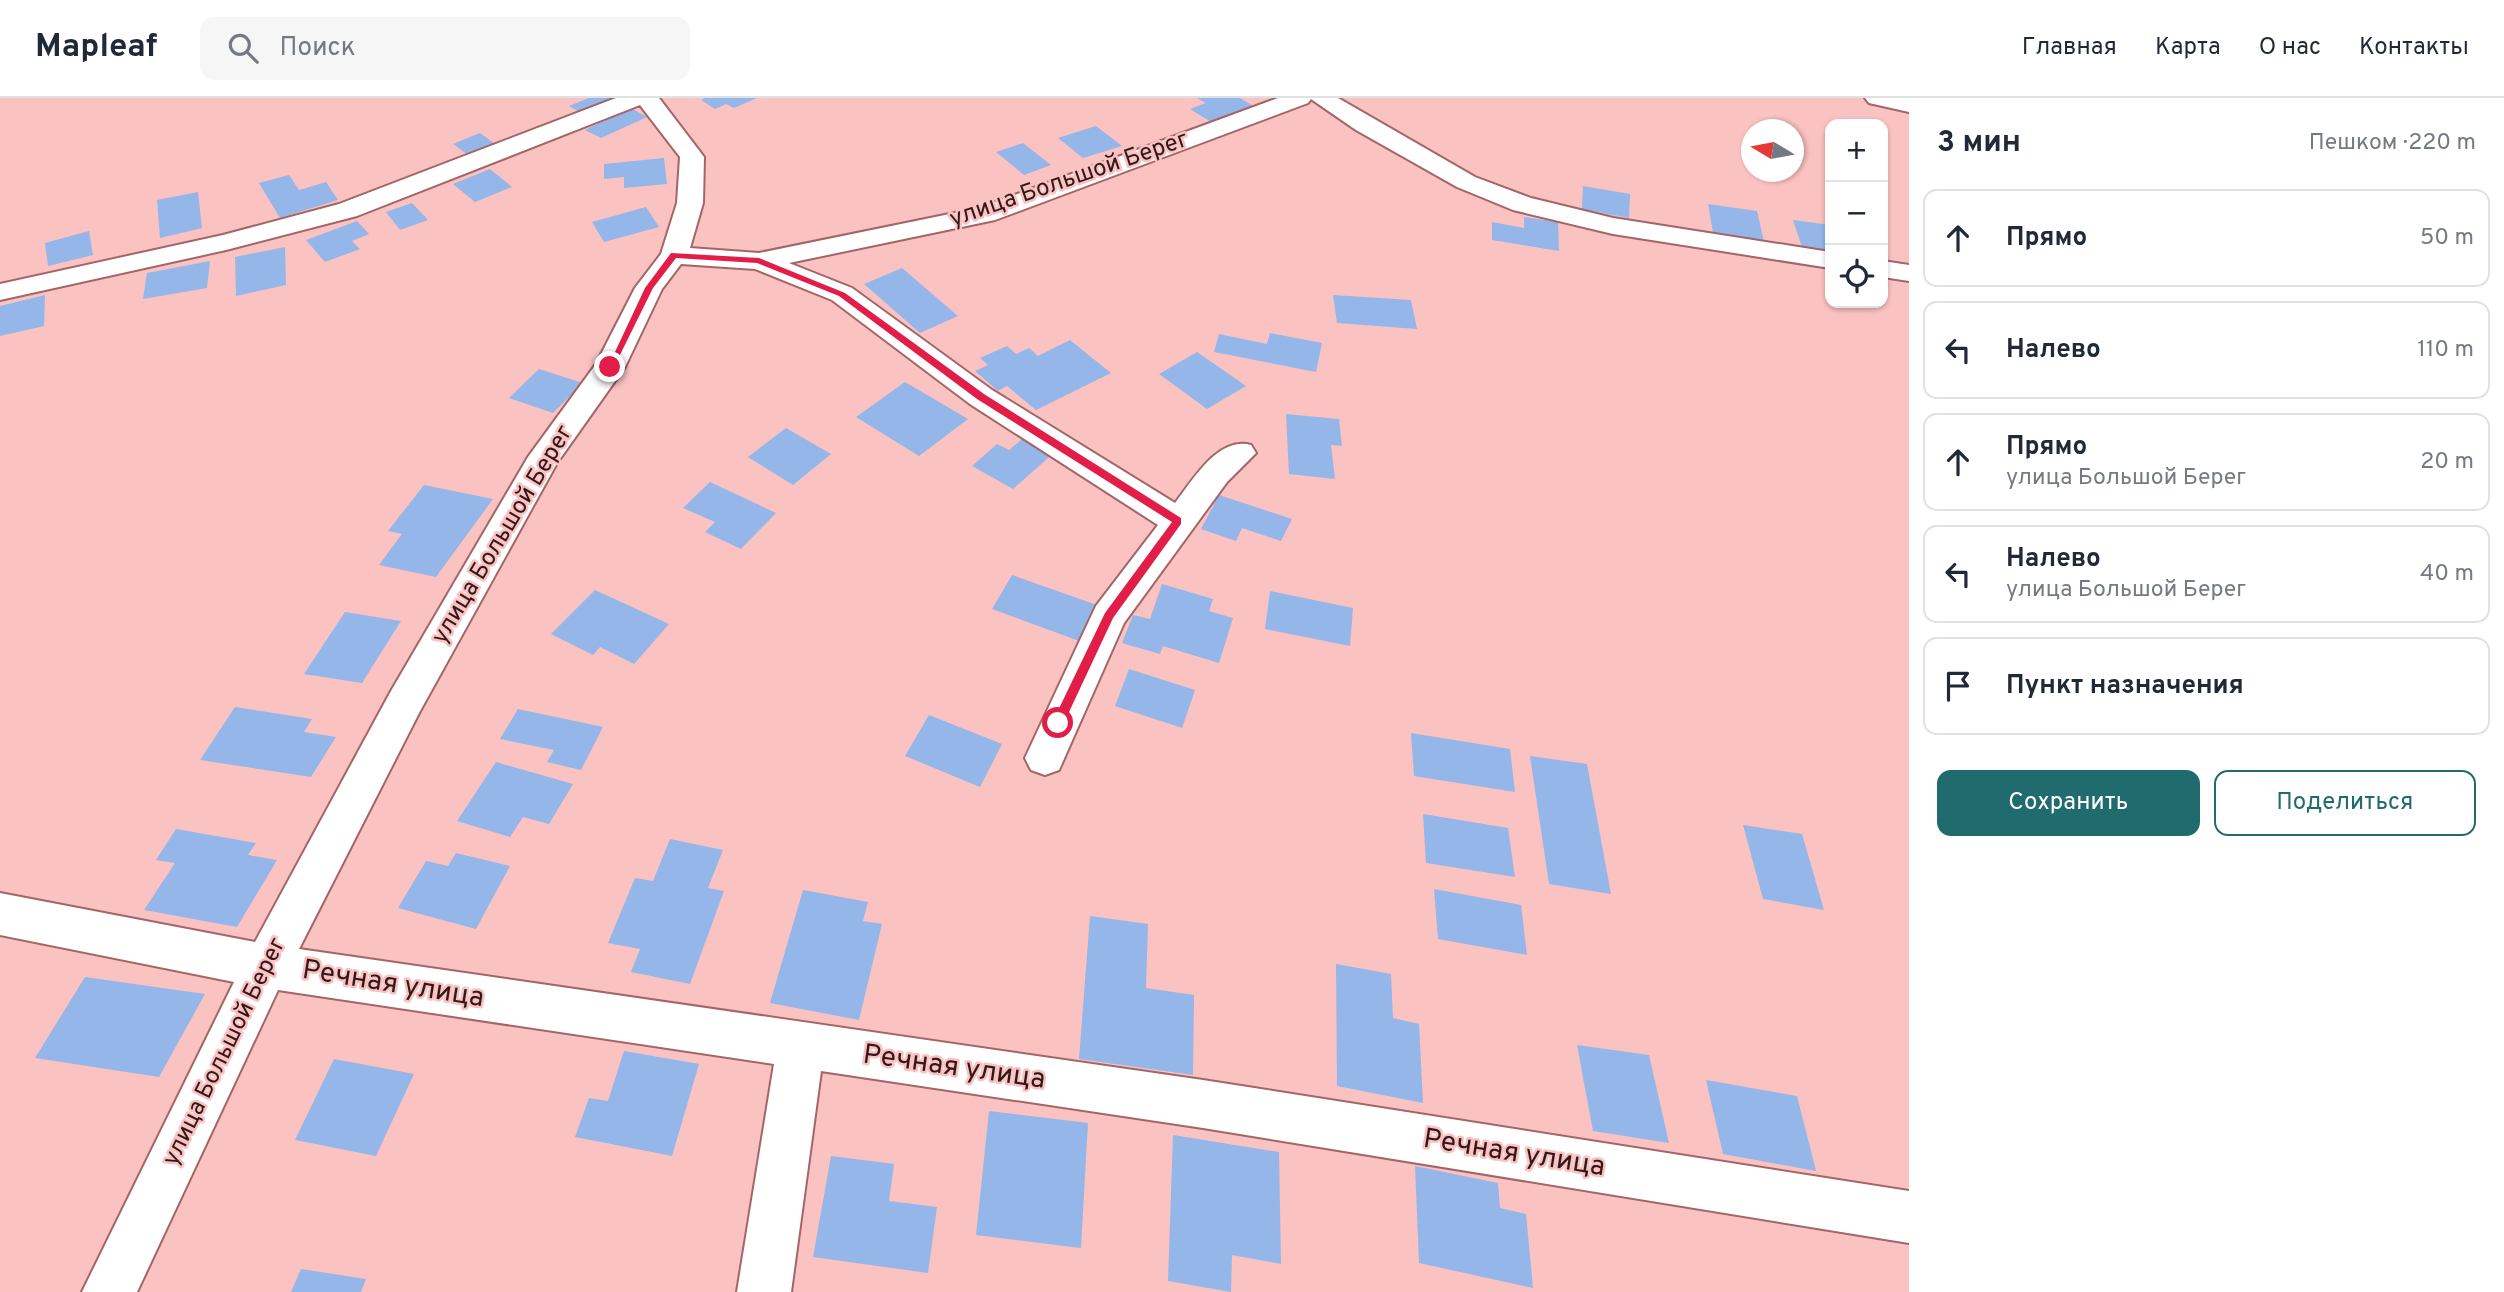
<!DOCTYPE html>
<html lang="ru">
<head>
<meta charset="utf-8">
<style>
  body { margin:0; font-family:Overpass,sans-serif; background:#f6f6f7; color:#1f2937 }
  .controls { position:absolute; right:21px; top:21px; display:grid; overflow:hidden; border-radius:14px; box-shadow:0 2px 5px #0004 }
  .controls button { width:63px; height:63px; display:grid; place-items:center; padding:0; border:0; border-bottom:2px solid #e0e1e3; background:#fff; color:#1f2937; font:35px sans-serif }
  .compass { position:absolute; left:1741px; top:21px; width:63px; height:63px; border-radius:50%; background:#fff; box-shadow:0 2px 5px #0004; rotate:280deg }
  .stop { position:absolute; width:21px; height:21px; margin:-16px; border:5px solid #e11d48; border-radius:50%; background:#fff }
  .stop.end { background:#e11d48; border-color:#fff; box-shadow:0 2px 7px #0008 }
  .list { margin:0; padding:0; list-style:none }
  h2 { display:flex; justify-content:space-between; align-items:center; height:91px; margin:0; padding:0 28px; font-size:30px }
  h2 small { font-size:23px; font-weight:400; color:#747a83 }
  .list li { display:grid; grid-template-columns:46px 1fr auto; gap:21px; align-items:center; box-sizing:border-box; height:98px; margin:0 14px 14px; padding:0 14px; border:2px solid #e0e1e3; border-radius:14px }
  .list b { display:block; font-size:26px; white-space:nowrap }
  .list p { margin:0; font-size:23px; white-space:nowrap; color:#747a83 }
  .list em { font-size:23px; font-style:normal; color:#747a83 }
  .actions { display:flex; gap:14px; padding:21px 28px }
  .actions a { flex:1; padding:16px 0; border:2px solid #1f6b6e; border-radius:14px; text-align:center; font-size:24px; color:#1f6b6e }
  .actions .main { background:#1f6b6e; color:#fff }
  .icon { flex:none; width:38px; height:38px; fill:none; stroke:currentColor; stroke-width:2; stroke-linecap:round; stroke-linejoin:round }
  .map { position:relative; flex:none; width:1909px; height:1194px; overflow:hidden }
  header { display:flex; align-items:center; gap:42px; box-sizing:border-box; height:98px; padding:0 35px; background:#fff; border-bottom:2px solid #e0e1e3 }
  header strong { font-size:33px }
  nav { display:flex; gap:38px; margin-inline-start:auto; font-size:24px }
  .search { width:490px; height:63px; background:#f6f6f7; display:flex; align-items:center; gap:18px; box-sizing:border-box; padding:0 24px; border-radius:14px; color:#747a83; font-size:26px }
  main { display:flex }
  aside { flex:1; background:#fff }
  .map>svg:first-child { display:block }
</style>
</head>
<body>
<header>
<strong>Mapleaf</strong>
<div class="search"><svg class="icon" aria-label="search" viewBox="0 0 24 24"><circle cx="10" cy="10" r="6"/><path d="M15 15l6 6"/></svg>Поиск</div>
<nav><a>Главная</a><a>Карта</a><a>О нас</a><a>Контакты</a></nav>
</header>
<main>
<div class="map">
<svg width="1909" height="1194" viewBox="0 0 1909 1194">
  <rect width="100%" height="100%" fill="#fbc2c2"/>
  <!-- building -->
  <g fill="#94b6e9">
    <path d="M589 0H624L585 17 569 8Z"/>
    <path d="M705 0H757L734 10 726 6 715 11 701 2Z"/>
    <path d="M1197 0H1240L1253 8 1211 24 1190 11 1206 5Z"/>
    <path d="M631 10 647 19 601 40 585 32Z"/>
    <path d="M1096 28 1122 48 1083 60 1058 40Z"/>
    <path d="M480 35 498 48 471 59 453 46Z"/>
    <path d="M1023 45 1051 67 1024 77 996 54Z"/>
    <path d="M664 60 667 86 624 90V79L604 81V66Z"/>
    <path d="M490 71 512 89 475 104 453 86Z"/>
    <path d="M289 77 299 92 326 84 338 102 280 120 259 85Z"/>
    <path d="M1583 88 1630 96 1629 120 1582 111Z"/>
    <path d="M198 94 202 130 160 140 157 102Z"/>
    <path d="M412 105 428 122 400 132 386 114Z"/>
    <path d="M1708 106 1757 113 1764 144 1713 135Z"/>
    <path d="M646 109 659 129 604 144 592 124Z"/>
    <path d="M1524 119 1558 124 1559 153 1492 142V124L1524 130Z"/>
    <path d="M1793 122 1830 127V156L1803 152Z"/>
    <path d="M357 123 369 136 352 143 360 151 325 164 306 142Z"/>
    <path d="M89 133 93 157 48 168 45 145Z"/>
    <path d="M285 149 286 187 236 198 235 159Z"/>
    <path d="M210 163 207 190 143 201 147 175Z"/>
    <path d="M902 170 958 218 920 235 864 186Z"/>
    <path d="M45 197 44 228 0 238V208Z"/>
    <path d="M1333 197 1411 202 1417 231 1337 225Z"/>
    <path d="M1270 235 1322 245 1316 274 1214 254 1219 236 1267 246Z"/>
    <path d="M1070 242 1111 275 1036 312 1007 288 998 293 975 273 988 267 980 260 1007 248 1016 256 1029 250 1038 258Z"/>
    <path d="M1197 254 1246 288 1207 311 1159 276Z"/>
    <path d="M539 271 583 285 553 315 509 300Z"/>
    <path d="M905 284 968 321 919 358 856 319Z"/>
    <path d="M1286 316 1339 321 1342 348 1331 347 1335 381 1289 376Z"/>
    <path d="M786 330 831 356 793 387 748 359Z"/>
    <path d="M1027 337 1056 353 1013 391 972 368 997 346 1009 352Z"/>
    <path d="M710 384 776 415 741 451 705 434 715 424 683 410Z"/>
    <path d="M424 387 493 401 436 479 379 467 402 436 388 433Z"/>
    <path d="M1219 397 1292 421 1281 443 1242 430 1236 443 1201 431Z"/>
    <path d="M1012 477 1097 507 1079 543 992 511Z"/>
    <path d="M1162 486 1213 501 1209 513 1233 520 1219 565 1163 548 1160 556 1122 545 1133 517 1150 521Z"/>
    <path d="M595 492 669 526 634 566 600 549 593 557 551 536Z"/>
    <path d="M1270 493 1353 510 1350 548 1265 531Z"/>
    <path d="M345 514 401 523 362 585 304 576Z"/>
    <path d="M1129 571 1195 592 1182 630 1115 608Z"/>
    <path d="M235 609 312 621 304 634 336 639 311 679 200 662Z"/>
    <path d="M518 611 603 629 581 672 547 664 554 652 500 641Z"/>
    <path d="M929 617 1002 646 980 689 905 658Z"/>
    <path d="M1411 635 1510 651 1515 694 1414 678Z"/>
    <path d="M1530 658 1587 666 1611 796 1549 786Z"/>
    <path d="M496 664 573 686 549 726 523 719 510 739 457 723Z"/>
    <path d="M1423 716 1508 730 1515 779 1426 765Z"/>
    <path d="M1743 727 1802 736 1824 812 1763 801Z"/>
    <path d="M176 731 256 745 248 757 277 762 237 829 144 812 175 765 156 762Z"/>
    <path d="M670 741 723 752 708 790 724 793 690 886 631 874 640 851 608 845 635 780 653 783Z"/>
    <path d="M456 755 510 768 476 831 398 810 426 763 448 768Z"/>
    <path d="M1434 791 1521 807 1527 857 1438 841Z"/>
    <path d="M803 792 868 804 863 823 882 826 859 922 770 905Z"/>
    <path d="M1090 818 1148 826 1146 890 1194 897 1193 977 1079 961Z"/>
    <path d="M1336 866 1391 876 1393 920 1419 926 1423 1005 1337 988Z"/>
    <path d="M85 879 205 896 159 979 35 960Z"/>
    <path d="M1577 947 1649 957 1669 1045 1593 1033Z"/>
    <path d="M624 953 699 966 672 1058 575 1039 589 1000 608 1003Z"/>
    <path d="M334 961 414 976 376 1058 295 1042Z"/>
    <path d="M1706 982 1797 998 1816 1073 1723 1056Z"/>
    <path d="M989 1013 1088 1025 1081 1150 976 1137Z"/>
    <path d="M1173 1037 1279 1054 1281 1166 1232 1157 1231 1194 1168 1183Z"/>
    <path d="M831 1058 894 1066 889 1103 937 1109 928 1175 813 1159Z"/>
    <path d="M1415 1068 1498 1085 1500 1110 1526 1116 1533 1190 1419 1165Z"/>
    <path d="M301 1171 366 1181 361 1194H291Z"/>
  </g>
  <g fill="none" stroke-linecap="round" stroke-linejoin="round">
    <defs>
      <g id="minor">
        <path d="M616 0H659L704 59 703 105 690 150 759 155 979 110 1278 0H1338L1475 79 1531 100 1613 120 1830 154V170L1613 136 1513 112 1457 89 1356 32 1311 1 1308 5 995 122 789 165 852 190 992 292 1175 405C1193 382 1218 338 1251 347L1256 355 1227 384 1124 525 1059 672 1045 677 1031 672 1025 660 1096 508 1158 427 970 306 832 202 755 171 681 166 662 191 625 269 557 365 419 615 299 851 1203 982 1909 1093V1145L1203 1030 821 973 791 1194H737L774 966 278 892 137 1194H82L234 884 0 837V795L255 844 391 593 528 359 596 266 635 190 661 156 677 105 680 59 640 7 357 118 226 152 0 202V186L223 137 339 106Z"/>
        <path d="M1865 0H1909V14L1869 5Z"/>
        <path d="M1883 163 1909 167V183L1883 179Z"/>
      </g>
    </defs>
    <!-- minor casing -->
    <use href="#minor" stroke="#a46567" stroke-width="4"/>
    <!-- minor -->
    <use href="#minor" fill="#fff" fill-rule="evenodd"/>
  </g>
  <!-- route -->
  <path fill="#e11d48" d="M671 155 759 160 845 195 984 296 1181 420V426L1113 520 1062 629 1058 630 1052 625 1105 515 1172 424 977 301 839 198 757 165 676 160 653 190 614 269 607 271 645 190Z"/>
  <g text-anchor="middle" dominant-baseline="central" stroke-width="5" stroke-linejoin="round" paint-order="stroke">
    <!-- street labels -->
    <g font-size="24" fill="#321819" stroke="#fbc2c2">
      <text transform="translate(1069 82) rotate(-19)">улица Большой Берег</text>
      <text transform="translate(503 437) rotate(-59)">улица Большой Берег</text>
      <text transform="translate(225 954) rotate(-64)">улица Большой Берег</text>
    </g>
    <!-- near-street labels -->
    <g font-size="28" fill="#321819" stroke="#fbc2c2">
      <text transform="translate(393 887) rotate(9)">Речная улица</text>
      <text transform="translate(954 970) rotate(8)">Речная улица</text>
      <text transform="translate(1514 1056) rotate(9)">Речная улица</text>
    </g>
  </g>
</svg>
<div class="controls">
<button>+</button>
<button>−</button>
<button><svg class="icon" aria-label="locate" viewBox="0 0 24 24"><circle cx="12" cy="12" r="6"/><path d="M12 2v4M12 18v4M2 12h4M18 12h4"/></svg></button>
</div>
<svg class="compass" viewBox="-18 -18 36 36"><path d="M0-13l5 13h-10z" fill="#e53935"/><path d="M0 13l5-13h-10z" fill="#747a83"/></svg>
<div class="stop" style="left:1058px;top:625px"></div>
<div class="stop end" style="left:610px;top:269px"></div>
</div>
<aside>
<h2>3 мин<small>Пешком · 220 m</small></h2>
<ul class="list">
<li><svg class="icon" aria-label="ahead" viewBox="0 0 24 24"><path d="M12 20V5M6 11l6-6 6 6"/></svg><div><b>Прямо</b></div><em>50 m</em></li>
<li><svg class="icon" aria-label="left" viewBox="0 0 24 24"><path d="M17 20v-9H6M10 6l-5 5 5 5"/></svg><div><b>Налево</b></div><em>110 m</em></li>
<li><svg class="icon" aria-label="ahead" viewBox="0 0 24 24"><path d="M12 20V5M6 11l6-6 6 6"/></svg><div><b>Прямо</b><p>улица Большой Берег</p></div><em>20 m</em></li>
<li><svg class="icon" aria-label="left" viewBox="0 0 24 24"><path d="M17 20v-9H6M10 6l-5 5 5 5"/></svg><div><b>Налево</b><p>улица Большой Берег</p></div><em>40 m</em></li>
<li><svg class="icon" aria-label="arrive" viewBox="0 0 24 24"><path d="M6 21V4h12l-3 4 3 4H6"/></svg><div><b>Пункт назначения</b></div></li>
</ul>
<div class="actions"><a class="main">Сохранить</a><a>Поделиться</a></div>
</aside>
</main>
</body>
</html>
